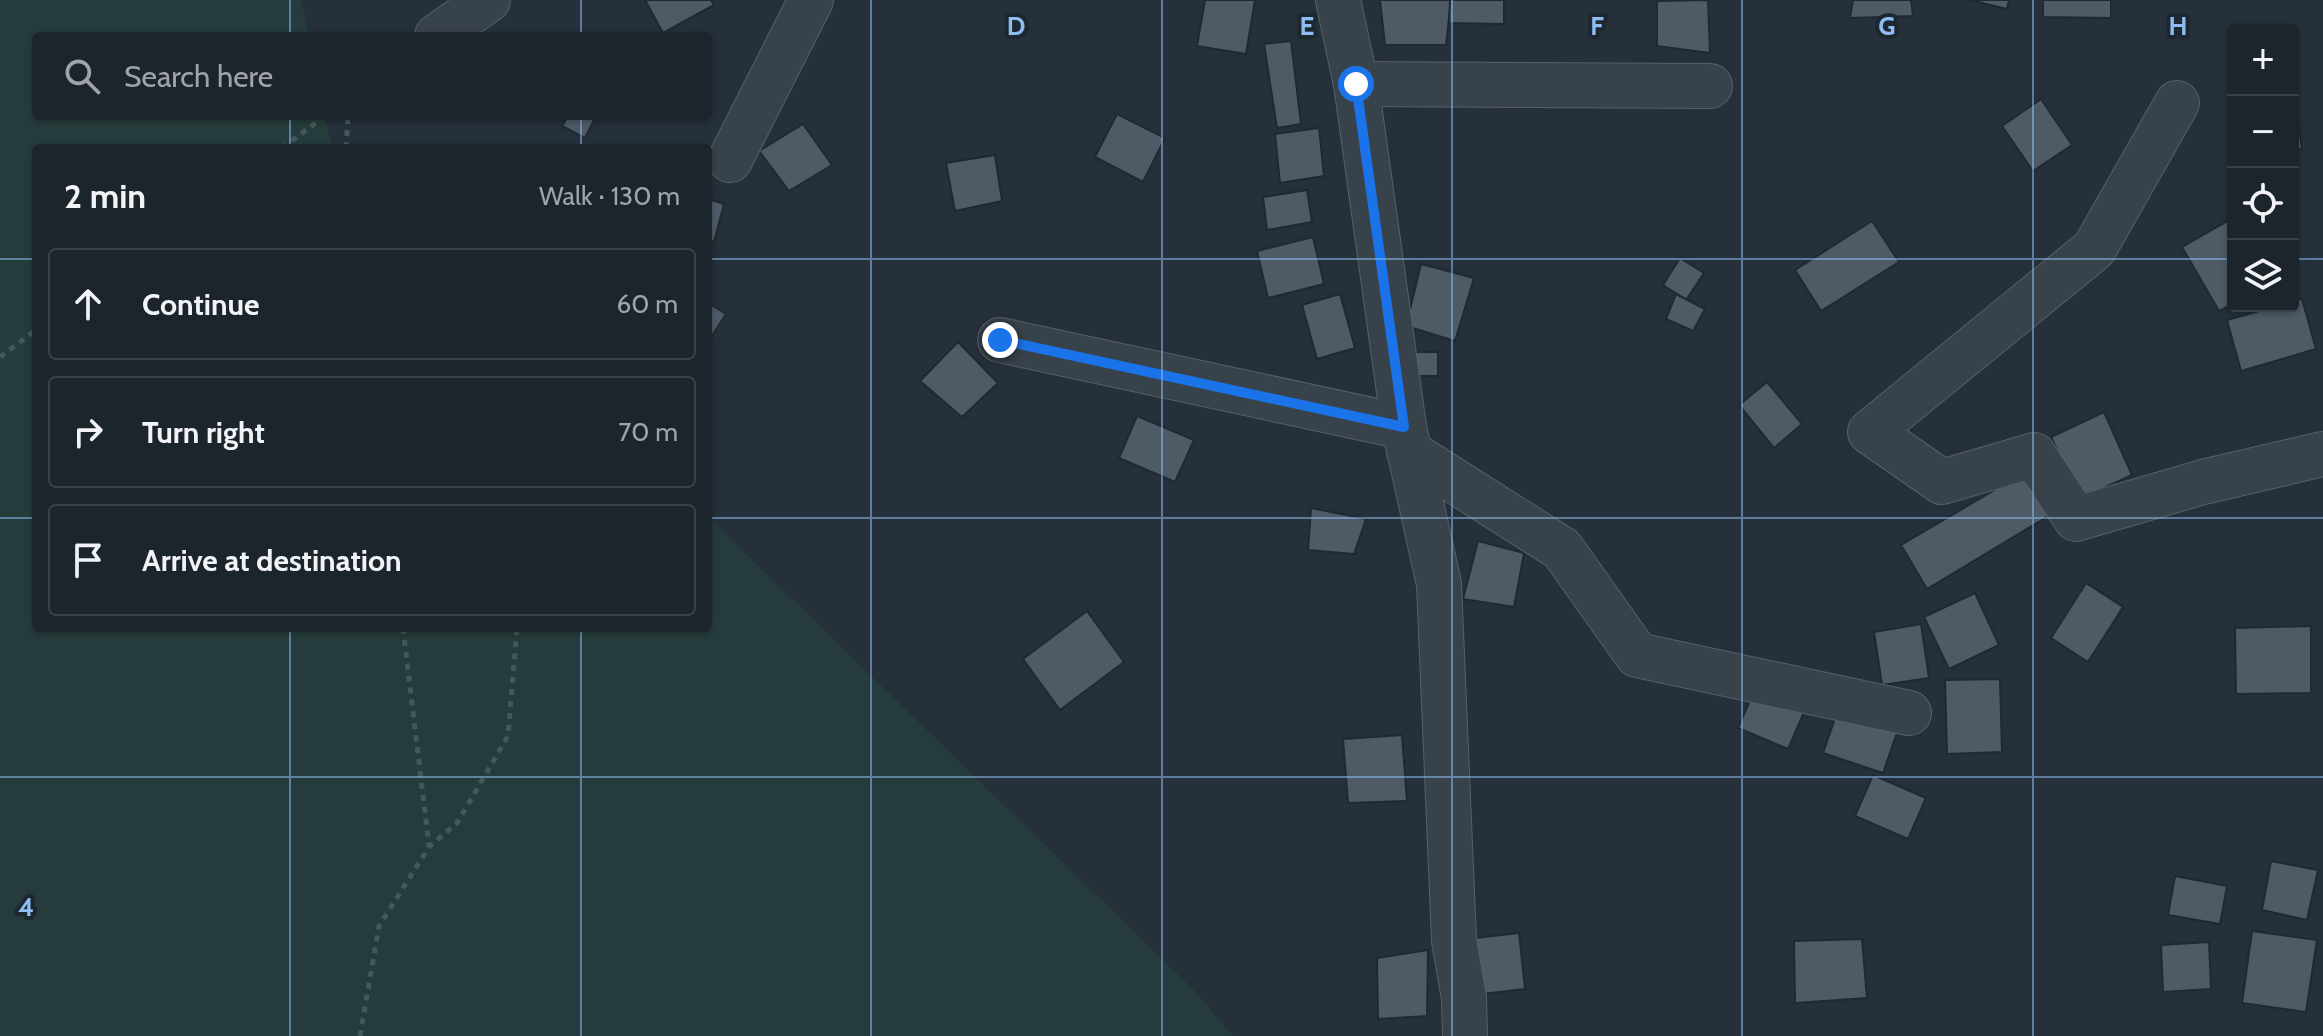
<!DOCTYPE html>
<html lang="en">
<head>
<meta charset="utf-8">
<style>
  body { margin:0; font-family:Cabin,sans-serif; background:#293038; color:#f1f3f6 }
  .controls { position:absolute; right:24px; top:24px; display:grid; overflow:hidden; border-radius:8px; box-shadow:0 2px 6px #0004 }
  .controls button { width:72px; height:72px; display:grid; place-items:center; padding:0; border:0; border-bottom:2px solid #3a4148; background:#1c242c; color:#f1f3f6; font:40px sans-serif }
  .stop { position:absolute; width:24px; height:24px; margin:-18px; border:6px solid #1a73e8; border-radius:50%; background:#fff }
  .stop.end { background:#1a73e8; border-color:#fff; box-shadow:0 2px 8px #0008 }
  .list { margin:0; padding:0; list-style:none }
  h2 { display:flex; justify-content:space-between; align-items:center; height:104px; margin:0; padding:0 32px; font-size:34px }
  h2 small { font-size:26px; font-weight:400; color:#a0a4a9 }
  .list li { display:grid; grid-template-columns:52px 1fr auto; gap:24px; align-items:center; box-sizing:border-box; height:112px; margin:0 16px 16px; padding:0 16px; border:2px solid #3a4148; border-radius:8px }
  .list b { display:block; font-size:30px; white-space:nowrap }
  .list em { font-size:26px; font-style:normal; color:#a0a4a9 }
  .icon { flex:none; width:44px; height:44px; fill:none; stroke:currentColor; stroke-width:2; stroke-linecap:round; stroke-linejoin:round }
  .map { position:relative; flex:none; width:2323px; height:1036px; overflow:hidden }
  .search { position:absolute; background:#1c242c; box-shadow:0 2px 6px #0004; left:32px; top:32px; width:680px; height:88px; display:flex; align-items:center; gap:20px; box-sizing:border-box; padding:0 28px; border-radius:8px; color:#a0a4a9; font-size:30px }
  .panel { position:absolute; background:#1c242c; box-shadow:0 2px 6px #0004; left:32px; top:144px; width:680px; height:488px; border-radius:8px }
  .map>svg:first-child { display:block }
</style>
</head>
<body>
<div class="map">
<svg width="2323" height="1036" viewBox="0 0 2323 1036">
  <rect width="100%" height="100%" fill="#25303b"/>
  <!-- green -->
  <path fill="#263c3c" d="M0 0H301L309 36H36V116H325L332 148H36V628H708V517L1193 989 1233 1036H0Z"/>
  <!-- building -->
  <g fill="#4e5b67" stroke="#1f2932" stroke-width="2">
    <path d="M645 0H711L714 5 663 33Z"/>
    <path d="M1205 0H1255L1246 54 1197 46Z"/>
    <path d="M1380 0H1451L1446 45H1385Z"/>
    <path d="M1450 0H1504V24L1449 23Z"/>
    <path d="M1708 0 1710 53 1657 46V1Z"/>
    <path d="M1853 0H1911L1913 16 1850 18Z"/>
    <path d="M1970 0H2009L2007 9Z"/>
    <path d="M2043 0H2111V18L2043 17Z"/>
    <path d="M1291 41 1301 124 1277 128 1264 44Z"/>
    <path d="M2041 99 2072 145 2033 171 2002 126Z"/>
    <path d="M2293 99H2295L2302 149 2293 151Z"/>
    <path d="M1117 114 1165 138 1143 182 1095 157Z"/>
    <path d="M568 116H596L585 138 562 126Z"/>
    <path d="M803 124 832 165 789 191 759 151Z"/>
    <path d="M1319 128 1324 176 1280 183 1275 134Z"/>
    <path d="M995 155 1002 201 955 211 946 163Z"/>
    <path d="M1307 190 1312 222 1267 230 1263 197Z"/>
    <path d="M708 199 724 204 714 242 708 240Z"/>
    <path d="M2233 218V304L2219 311 2182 247Z"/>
    <path d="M1872 221 1899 262 1821 311 1795 270Z"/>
    <path d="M1313 237 1324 284 1268 298 1257 251Z"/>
    <path d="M1680 258 1704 273 1686 300 1663 285Z"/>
    <path d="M1421 264 1474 278 1455 341 1406 326Z"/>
    <path d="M1340 294 1355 348 1317 359 1302 305Z"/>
    <path d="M1676 294 1705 309 1693 331 1666 319Z"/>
    <path d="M2302 299 2316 349 2241 371 2227 320 2277 306H2293V301Z"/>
    <path d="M708 303 726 314 708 342Z"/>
    <path d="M958 342 998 383 962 417 920 381Z"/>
    <path d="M1407 352H1438V376H1406Z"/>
    <path d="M1767 382 1802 424 1774 448 1739 405Z"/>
    <path d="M2104 412 2132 475 2080 499 2051 437Z"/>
    <path d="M1137 416 1194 440 1175 482 1119 458Z"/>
    <path d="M2030 469 2055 512 1927 589 1901 545Z"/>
    <path d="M1311 508 1366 519 1354 554 1308 550Z"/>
    <path d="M1478 541 1524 553 1514 607 1463 599Z"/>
    <path d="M2086 583 2123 607 2088 662 2051 638Z"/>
    <path d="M1975 593 1999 645 1949 669 1924 617Z"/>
    <path d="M1087 611 1124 662 1060 710 1023 659Z"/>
    <path d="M1921 624 1929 678 1882 685 1874 632Z"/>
    <path d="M2311 626V693L2236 694 2235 628Z"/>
    <path d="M2000 679 2002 752 1947 754 1945 680Z"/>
    <path d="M1755 689 1805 710 1788 749 1738 728Z"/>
    <path d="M1839 707 1899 727 1883 773 1823 753Z"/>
    <path d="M1402 735 1407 801 1348 803 1343 739Z"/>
    <path d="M1873 775 1926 798 1908 839 1855 816Z"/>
    <path d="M2271 861 2318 870 2307 920 2262 910Z"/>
    <path d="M2175 876 2227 886 2220 924 2168 915Z"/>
    <path d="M2252 931 2317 940 2306 1012 2242 1003Z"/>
    <path d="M1519 933 1525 989 1473 995 1467 939Z"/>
    <path d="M1862 939 1867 998 1795 1003 1794 941Z"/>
    <path d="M2209 942 2211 989 2163 992 2161 945Z"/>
    <path d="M1428 950 1427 1016 1378 1019 1377 958Z"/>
  </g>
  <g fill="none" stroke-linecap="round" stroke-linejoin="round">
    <defs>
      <g id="minor">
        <path d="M1338 0 1356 84 1404 427 1439 584 1454 940 1464 998 1465 1036"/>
        <path d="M437 36 488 0"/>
        <path d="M1356 84 1710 86"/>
        <path d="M2177 103 2094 249 1870 432 1942 482 2034 455 2076 519 2203 482 2323 454"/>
        <path d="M730 160 811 0"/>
        <path d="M1000 340 1404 427"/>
        <path d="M1409 452 1562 549 1637 655 1909 713"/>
      </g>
    </defs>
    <!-- minor casing -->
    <use href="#minor" stroke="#566069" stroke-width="46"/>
    <!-- path -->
    <g stroke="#445859" stroke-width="5" stroke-dasharray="6 6" stroke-linecap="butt">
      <path d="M282 148 325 116"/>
      <path d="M346 148 348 116"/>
      <path d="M0 357 36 330"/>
      <path d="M403 628 429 846"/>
      <path d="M360 1036 379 926 429 847 457 823 508 736 517 628"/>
    </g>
    <!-- minor -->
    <use href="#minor" stroke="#38424b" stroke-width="44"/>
  </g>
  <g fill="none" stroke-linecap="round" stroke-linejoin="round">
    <!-- route -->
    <path stroke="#1a73e8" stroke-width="10" d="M1000 340 1404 427 1356 84"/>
  </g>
  <!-- grid -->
  <path fill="none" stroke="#8ebef1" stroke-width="2" stroke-opacity="0.55" d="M290 0V36M581 0V36M871 0V1036M1162 0V1036M1452 0V1036M1742 0V1036M2033 0V1036M290 116V148M581 116V148M0 259H36M708 259H2233M2293 259H2323M0 518H36M708 518H2323M290 628V1036M581 628V1036M0 777H2323"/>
  <g font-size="26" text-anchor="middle" font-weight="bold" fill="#8ebef1" stroke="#1d2730" stroke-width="8" stroke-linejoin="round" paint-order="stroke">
    <text x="1016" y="35">D</text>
    <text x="1307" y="35">E</text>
    <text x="1597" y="35">F</text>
    <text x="1887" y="35">G</text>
    <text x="2178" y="35">H</text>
    <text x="26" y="916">4</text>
  </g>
</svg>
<div class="controls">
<button>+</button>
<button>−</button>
<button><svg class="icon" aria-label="locate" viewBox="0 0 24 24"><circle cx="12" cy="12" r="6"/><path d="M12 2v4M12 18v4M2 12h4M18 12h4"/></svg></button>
<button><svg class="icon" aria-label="layers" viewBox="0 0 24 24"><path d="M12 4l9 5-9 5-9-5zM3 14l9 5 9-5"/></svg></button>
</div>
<div class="stop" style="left:1356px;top:84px"></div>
<div class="stop end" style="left:1000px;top:340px"></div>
<div class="search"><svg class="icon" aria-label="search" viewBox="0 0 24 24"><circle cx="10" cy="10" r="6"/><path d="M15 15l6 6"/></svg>Search here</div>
<section class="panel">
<h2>2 min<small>Walk · 130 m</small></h2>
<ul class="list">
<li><svg class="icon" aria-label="ahead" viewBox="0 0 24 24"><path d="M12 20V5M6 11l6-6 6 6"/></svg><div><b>Continue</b></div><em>60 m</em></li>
<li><svg class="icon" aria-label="right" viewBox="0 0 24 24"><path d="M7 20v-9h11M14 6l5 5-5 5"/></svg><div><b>Turn right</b></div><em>70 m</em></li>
<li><svg class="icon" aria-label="arrive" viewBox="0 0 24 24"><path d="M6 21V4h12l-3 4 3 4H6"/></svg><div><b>Arrive at destination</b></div></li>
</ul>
</section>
</div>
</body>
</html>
